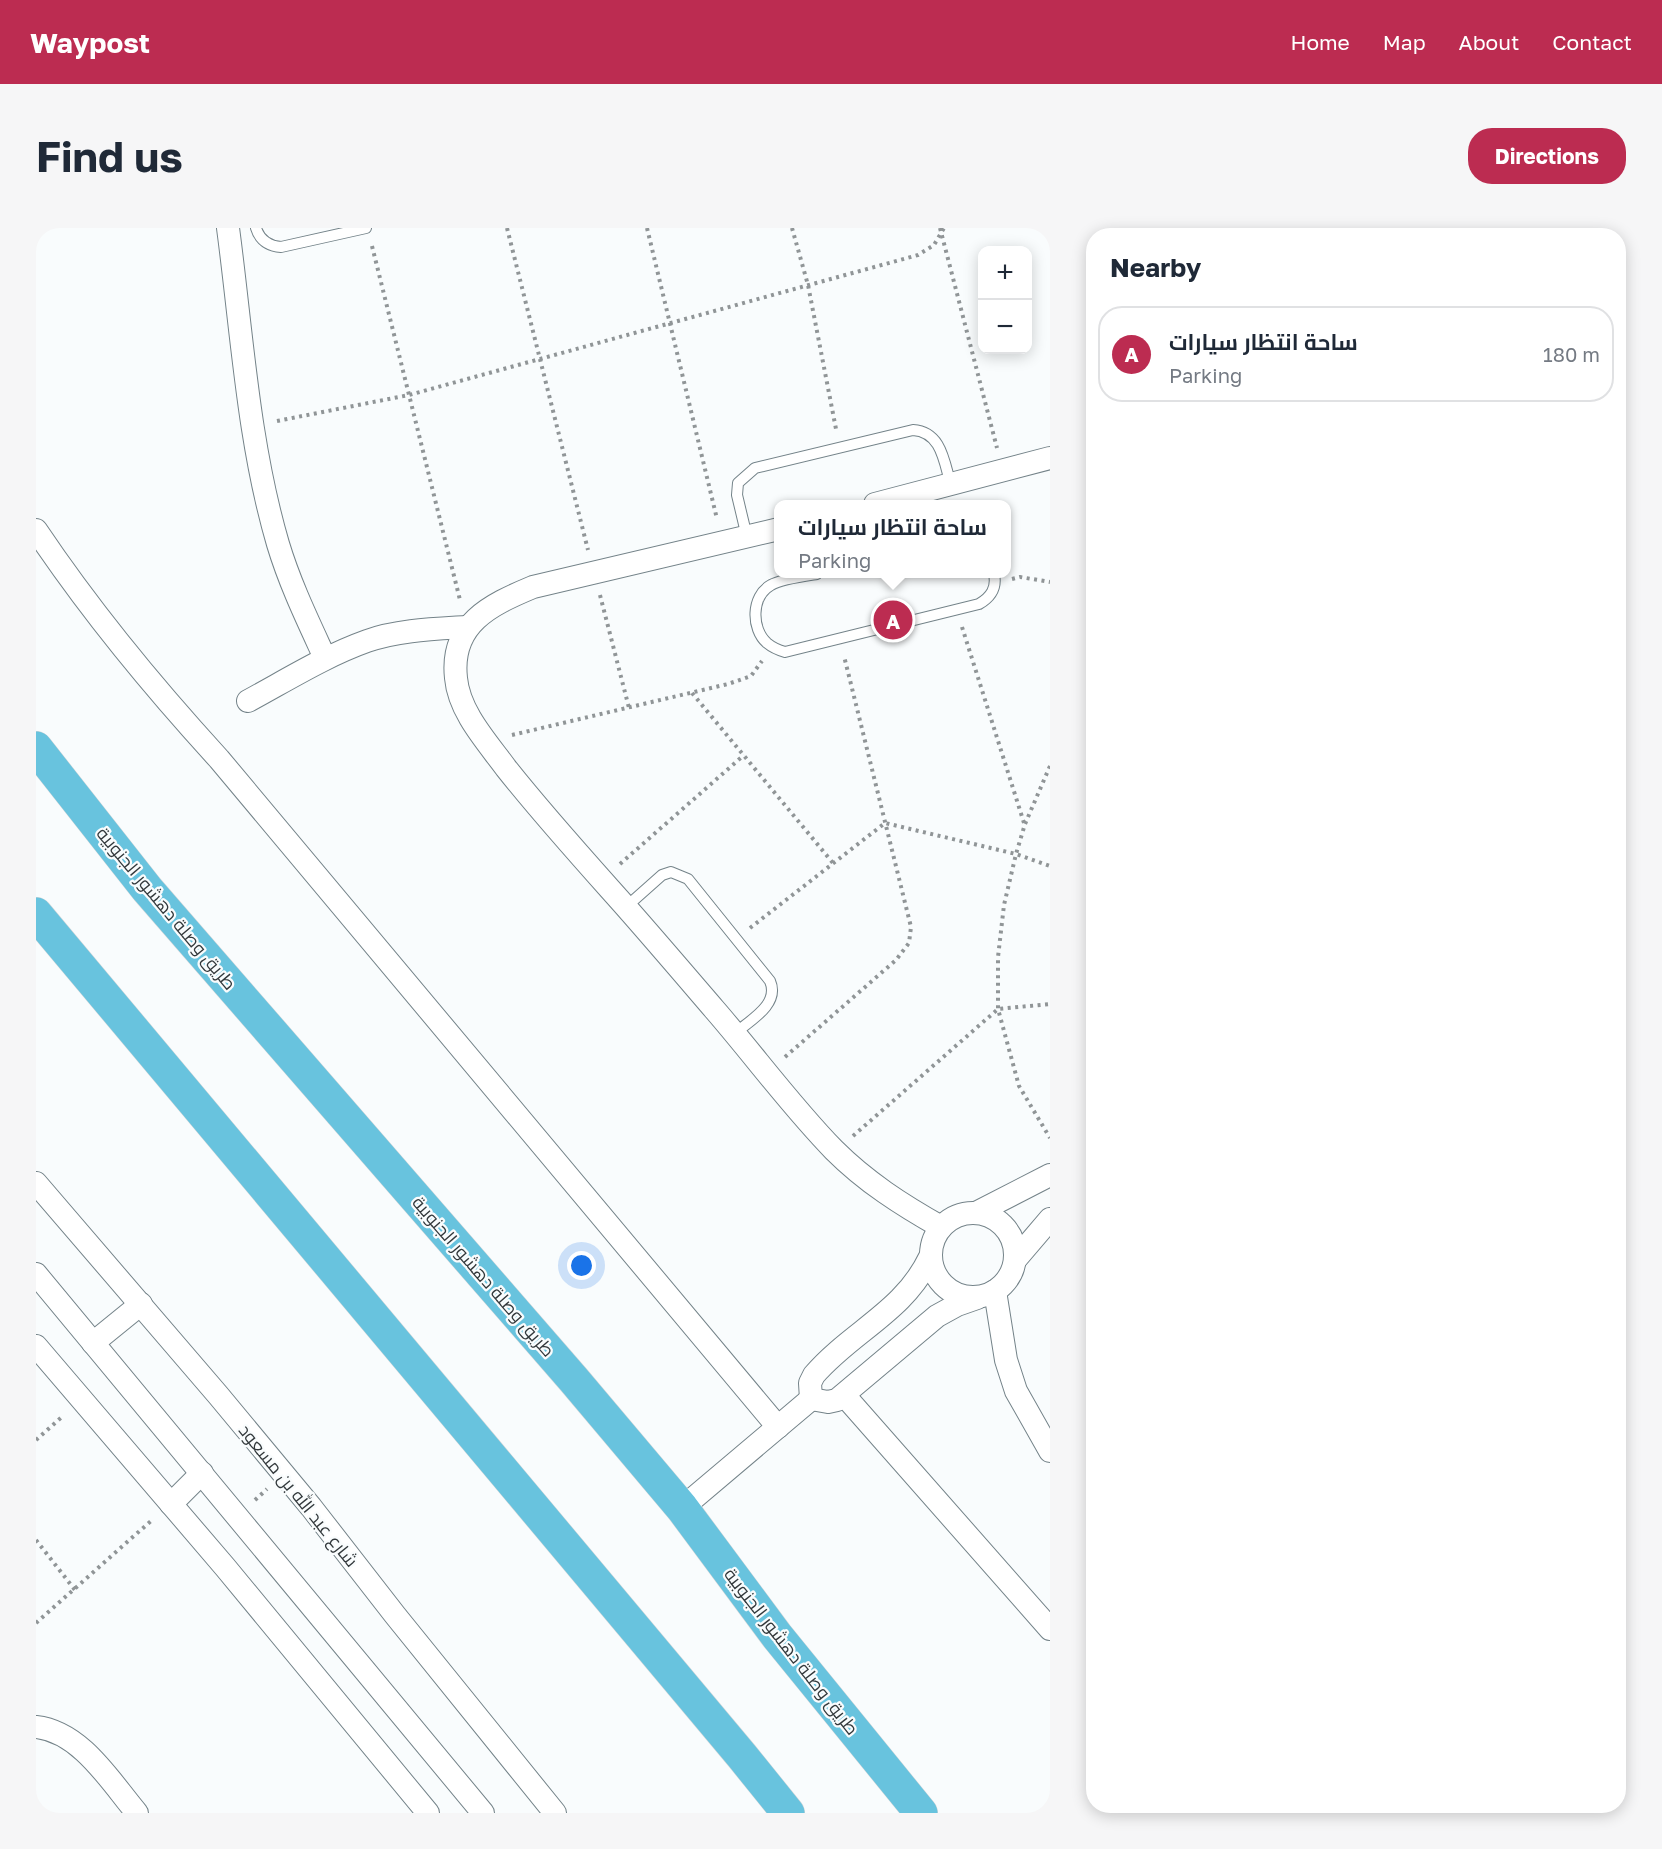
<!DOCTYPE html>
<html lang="en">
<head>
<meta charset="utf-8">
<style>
  body { margin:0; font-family:"Golos Text",Cairo,sans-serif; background:#f6f6f7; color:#1f2937 }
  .controls { position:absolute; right:18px; top:18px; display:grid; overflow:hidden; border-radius:12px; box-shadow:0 3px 15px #0003 }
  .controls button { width:54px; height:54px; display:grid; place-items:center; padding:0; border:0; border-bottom:2px solid #e0e1e3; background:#fff; color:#1f2937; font:30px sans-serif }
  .you { position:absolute; left:546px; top:1038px; width:21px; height:21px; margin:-15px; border:4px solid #fff; border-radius:50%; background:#1a73e8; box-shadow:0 0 0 9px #1a73e833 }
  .badge { display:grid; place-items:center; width:39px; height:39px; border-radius:50%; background:#bc2c51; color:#fff; font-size:20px; font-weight:700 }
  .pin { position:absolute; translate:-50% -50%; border:3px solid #fff; box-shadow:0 2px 6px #0006 }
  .popup { position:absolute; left:738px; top:272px; width:237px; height:78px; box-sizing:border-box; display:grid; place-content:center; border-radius:12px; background:#fff; filter:drop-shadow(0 2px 4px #0005); font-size:20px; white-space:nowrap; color:#747a83 }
  .popup b { font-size:22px; color:#1f2937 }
  .popup::after { content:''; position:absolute; left:50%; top:100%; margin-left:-12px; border:12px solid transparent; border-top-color:#fff }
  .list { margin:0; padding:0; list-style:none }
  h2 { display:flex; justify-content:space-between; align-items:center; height:78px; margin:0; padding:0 24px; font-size:26px }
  h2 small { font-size:20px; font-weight:400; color:#747a83 }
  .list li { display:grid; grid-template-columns:39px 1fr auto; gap:18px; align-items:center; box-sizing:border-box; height:96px; margin:0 12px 12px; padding:0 12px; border:2px solid #e0e1e3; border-radius:24px }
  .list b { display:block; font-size:22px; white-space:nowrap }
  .list p { margin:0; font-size:20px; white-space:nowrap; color:#747a83 }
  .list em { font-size:20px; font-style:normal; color:#747a83 }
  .map { position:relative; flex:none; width:1014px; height:1585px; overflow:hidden; border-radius:24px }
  header { display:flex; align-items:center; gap:36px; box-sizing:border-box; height:84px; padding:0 30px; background:#bc2c51; color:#fff }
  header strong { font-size:28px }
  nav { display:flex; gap:33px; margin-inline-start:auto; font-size:21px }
  .intro { display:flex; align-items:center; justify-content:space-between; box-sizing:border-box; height:144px; padding:0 36px }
  h1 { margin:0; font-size:42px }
  .button { padding:15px 27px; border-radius:24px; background:#bc2c51; color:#fff; font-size:21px; font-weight:700 }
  main { display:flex; gap:36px; padding:0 36px }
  aside { flex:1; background:#fff; border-radius:24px; box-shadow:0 3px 15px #0003 }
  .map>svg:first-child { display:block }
</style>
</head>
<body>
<header>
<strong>Waypost</strong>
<nav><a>Home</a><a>Map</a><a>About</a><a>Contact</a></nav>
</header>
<div class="intro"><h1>Find us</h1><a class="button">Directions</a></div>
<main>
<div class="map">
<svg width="1014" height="1585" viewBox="0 0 1014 1585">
  <rect width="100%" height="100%" fill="#f9fcfd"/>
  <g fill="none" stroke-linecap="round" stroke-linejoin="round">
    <defs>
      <g id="service">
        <path d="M220 0C224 13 233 18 245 19L330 0"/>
        <path d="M711 309 701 267 702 255 719 240 877 202C906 204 908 234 915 257"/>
        <path d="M781 346C768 348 745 351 735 357 715 368 715 401 731 415 737 420 742 422 749 424L943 376C955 369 961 360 958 346"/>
        <path d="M590 679 626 647 635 644 652 651 734 753C744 776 715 792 699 805"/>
      </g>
      <g id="minor">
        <path d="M192 0C206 105 212 214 242 316 254 356 272 393 289 430"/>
        <path d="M839 276 1014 230"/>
        <path d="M743 301 497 359C454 377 414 396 420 450 423 484 451 514 470 540 508 588 548 632 589 678 619 712 648 746 678 781 718 827 755 878 798 922 830 954 866 977 905 999"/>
        <path d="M0 302C55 384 117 459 183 531L742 1199"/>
        <path d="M212 473C251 452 289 428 331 413 362 402 398 401 431 399"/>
        <path d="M0 955 182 1167 275 1279 359 1387 519 1585"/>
        <circle cx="937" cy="1027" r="42"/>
        <path d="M940 985 1014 947"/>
        <path d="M979 1032 1014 991"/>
        <path d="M0 1046 447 1585"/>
        <path d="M959 1063 970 1132 980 1163 1014 1223"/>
        <path d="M57 1115 105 1076"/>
        <path d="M0 1118 189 1339 392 1585"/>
        <path d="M808 1167 1014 1401"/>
        <path d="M775 1171 792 1174 801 1172 901 1088 921 1077 941 1070"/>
        <path d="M775 1171 774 1155 778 1147C816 1103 868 1084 894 1029"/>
        <path d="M135 1276 166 1245"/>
        <path d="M646 1280 775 1171"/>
        <path d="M0 1499C45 1504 74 1553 101 1585"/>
      </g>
      <g id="trunk">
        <path d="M0 520 111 661 538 1152 646 1280 741 1408 885 1585"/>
        <path d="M0 686 706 1528 752 1585"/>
      </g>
    </defs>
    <!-- service casing -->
    <use href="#service" stroke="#748389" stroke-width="12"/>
    <!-- minor casing -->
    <use href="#minor" stroke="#748389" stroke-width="24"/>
    <!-- trunk casing -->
    <use href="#trunk" stroke="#d6d7d8" stroke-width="34"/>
    <!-- path -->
    <g stroke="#909597" stroke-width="4" stroke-dasharray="3 4.5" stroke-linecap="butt">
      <path d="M471 0 552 322"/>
      <path d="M611 0 681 291"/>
      <path d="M756 0 772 57 800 201"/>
      <path d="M904 0 961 220"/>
      <path d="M336 18 424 372"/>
      <path d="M241 193 373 167 882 27 898 17 908 0"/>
      <path d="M976 351 984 349 1014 354"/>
      <path d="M564 367 593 480"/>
      <path d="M926 399 988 595"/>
      <path d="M656 465 797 635"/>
      <path d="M476 507 692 456 715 448 726 433"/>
      <path d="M1014 538 989 596 980 626 968 677 962 729V781L983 858 1014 910"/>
      <path d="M584 636 708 527"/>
      <path d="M714 700 849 595 980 626 1014 638"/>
      <path d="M749 829 860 732 873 715 875 699 808 428"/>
      <path d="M817 908 962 781 1014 776"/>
      <path d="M0 1212 27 1188"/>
      <path d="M219 1272 231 1261"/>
      <path d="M0 1312 39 1362"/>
      <path d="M0 1395 116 1292"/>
    </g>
    <!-- service -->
    <use href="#service" stroke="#fff" stroke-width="10"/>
    <!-- minor -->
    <use href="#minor" stroke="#fff" stroke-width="22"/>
    <!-- trunk -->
    <use href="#trunk" stroke="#68c3de" stroke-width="33"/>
  </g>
  <g text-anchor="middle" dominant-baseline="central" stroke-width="4.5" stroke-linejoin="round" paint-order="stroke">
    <!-- street labels -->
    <g font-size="18" fill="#33393c" stroke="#f9fcfd">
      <text transform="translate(131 680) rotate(50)">طريق وصلة دهشور الجنوبية</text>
      <text transform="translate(448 1048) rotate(49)">طريق وصلة دهشور الجنوبية</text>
      <text transform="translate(263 1267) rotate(51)">شارع عبد الله بن مسعود</text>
      <text transform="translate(756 1423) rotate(52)">طريق وصلة دهشور الجنوبية</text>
    </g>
  </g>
</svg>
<div class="controls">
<button>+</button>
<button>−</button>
</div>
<div class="you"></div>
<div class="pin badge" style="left:857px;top:392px">A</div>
<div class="popup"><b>ساحة انتظار سيارات</b>Parking</div>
</div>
<aside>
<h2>Nearby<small></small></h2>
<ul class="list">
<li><span class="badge">A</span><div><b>ساحة انتظار سيارات</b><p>Parking</p></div><em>180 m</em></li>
</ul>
</aside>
</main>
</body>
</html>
